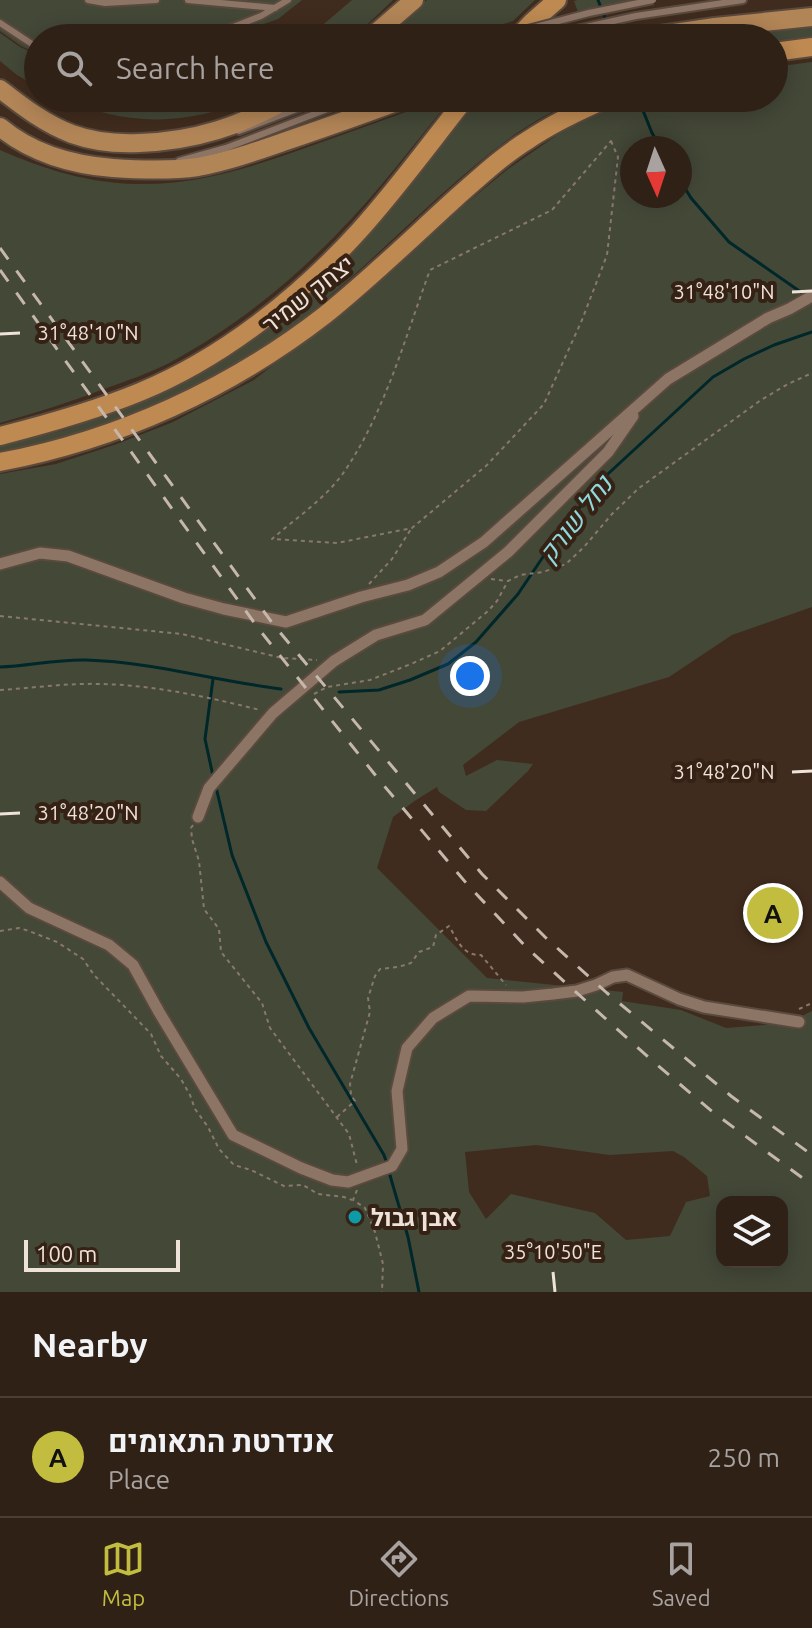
<!DOCTYPE html>
<html lang="en">
<head>
<meta charset="utf-8">
<style>
  body { margin:0; font-family:Ubuntu,Heebo,sans-serif; background:#38291f; color:#f1f3f6 }
  .controls { position:absolute; right:24px; bottom:24px; display:grid; overflow:hidden; border-radius:16px; box-shadow:0 4px 20px #0003 }
  .controls button { width:72px; height:72px; display:grid; place-items:center; padding:0; border:0; border-bottom:2px solid #4b3e35; background:#302116; color:#f1f3f6; font:40px sans-serif }
  .compass { position:absolute; left:620px; top:136px; width:72px; height:72px; border-radius:50%; background:#302116; box-shadow:0 4px 20px #0003; rotate:177deg }
  .scale { position:absolute; left:24px; bottom:20px; width:156px; box-sizing:border-box; padding-left:8px; border:4px solid #efe2d9; border-top:0; font-size:22px; line-height:28px; white-space:nowrap; color:#efe2d9; -webkit-text-stroke:6px #352215; paint-order:stroke }
  .you { position:absolute; left:470px; top:676px; width:28px; height:28px; margin:-20px; border:6px solid #fff; border-radius:50%; background:#1a73e8; box-shadow:0 0 0 12px #1a73e833 }
  .badge { display:grid; place-items:center; width:52px; height:52px; border-radius:50%; background:#c2bd3f; color:#111; font-size:26px; font-weight:700 }
  .pin { position:absolute; translate:-50% -50%; border:4px solid #fff; box-shadow:0 2px 8px #0006 }
  .list { margin:0; padding:0; list-style:none }
  h2 { display:flex; justify-content:space-between; align-items:center; height:104px; margin:0; padding:0 32px; font-size:34px }
  h2 small { font-size:26px; font-weight:400; color:#a8a3a1 }
  .list li { display:grid; grid-template-columns:52px 1fr auto; gap:24px; align-items:center; box-sizing:border-box; height:120px; padding:0 32px; border-top:2px solid #4b3e35 }
  .list b { display:block; font-size:30px; white-space:nowrap }
  .list p { margin:0; font-size:26px; white-space:nowrap; color:#a8a3a1 }
  .list em { font-size:26px; font-style:normal; color:#a8a3a1 }
  .icon { flex:none; width:44px; height:44px; fill:none; stroke:currentColor; stroke-width:2; stroke-linecap:round; stroke-linejoin:round }
  .map { position:relative; flex:none; width:812px; height:1292px; overflow:hidden }
  .search { position:absolute; background:#302116; box-shadow:0 4px 20px #0003; left:24px; right:24px; top:24px; height:88px; display:flex; align-items:center; gap:20px; box-sizing:border-box; padding:0 28px; border-radius:44px; color:#a8a3a1; font-size:30px }
  .sheet { height:224px; background:#302116 }
  nav { display:flex; justify-content:space-around; align-items:center; box-sizing:border-box; height:112px; border-top:2px solid #4b3e35; background:#302116; font-size:22px; color:#a8a3a1 }
  nav a { display:grid; justify-items:center; gap:4px }
  nav .on { color:#c2bd3f }
  .map>svg:first-child { display:block }
</style>
</head>
<body>
<div class="map">
<svg width="812" height="1292" viewBox="0 0 812 1292">
  <rect width="100%" height="100%" fill="#402c1e"/>
  <!-- green -->
  <g fill="#444837" fill-rule="evenodd">
    <path d="M0 0H302L278 19 224 38H38V54L21 46 0 31Z"/>
    <path d="M352 0H393L353 38H300L318 29Z"/>
    <path d="M427 0H535L513 21 456 38H383Z"/>
    <path d="M577 0H638L578 12 574 1Z"/>
    <path d="M812 27V38L774 41V38H718Z"/>
    <path d="M0 33 20 47 38 55V87L17 75 0 61Z"/>
    <path d="M812 62V607L732 635 669 677 519 722 463 765 466 776 497 760 533 764 528 771 486 811 466 810 439 792 437 787 416 800 393 817 377 868 487 978 623 992 622 1001 681 1010 726 1028 788 1023 812 1011V1292H0V474L56 464 117 444 173 422 254 380 309 337 416 245 508 169 563 131 592 116 641 98H774V67ZM632 148H680V196H632ZM536 1145 610 1155 673 1151 684 1157 707 1176 710 1196 686 1202 670 1236 626 1240 595 1213 511 1194 486 1219 469 1192 465 1152ZM722 1202H782V1262H722Z"/>
    <path d="M60 98H254C185 126 129 127 60 98Z"/>
    <path d="M445 98H452C413 145 377 194 334 237 286 286 232 329 171 362 150 373 126 381 104 389 70 402 35 413 0 423V150C43 169 88 183 135 184 201 186 264 163 325 141 365 127 405 112 445 98Z"/>
    <path d="M477 98H577C556 110 534 121 514 135 445 185 387 248 322 303 231 379 116 429 0 453V446L65 430 144 400 242 345 274 323 313 289 364 235Z"/>
  </g>
  <g fill="none" stroke-linecap="round" stroke-linejoin="round">
    <!-- stream -->
    <g stroke="#00272a" stroke-width="3">
      <path d="M598 0 613 38"/>
      <path d="M638 98 652 133 661 148"/>
      <path d="M680 180 691 198 729 242 805 295"/>
      <path d="M0 667C29 666 57 659 86 660 152 662 216 681 281 689"/>
      <path d="M213 679 205 739 213 776"/>
      <path d="M339 692 379 690 410 680 448 664 476 642 518 594 547 551 597 484 713 377 744 359 774 345 812 332"/>
      <path d="M216 787 232 855 266 942 309 1028 384 1155 387 1164"/>
      <path d="M389 1172 408 1237 419 1292"/>
    </g>
    <defs>
      <g id="service">
        <path d="M88 0 105 3 156 0"/>
        <path d="M188 0 275 8"/>
        <path d="M0 23 38 48"/>
        <path d="M205 38 261 16 288 0"/>
        <path d="M536 38 636 16 743 0"/>
        <path d="M239 131 326 98"/>
        <path d="M179 161 226 148 356 98"/>
      </g>
      <g id="minor">
        <path d="M0 564 40 553 68 556 184 598 224 609 286 622 361 597 408 585 439 572 484 542 668 379 768 318 789 309 812 296"/>
        <path d="M198 817 209 788 273 713 334 661 376 635 425 620 508 552 608 452 633 416"/>
        <path d="M0 882 29 908 109 945 133 965 159 1012 233 1135 301 1168 332 1180 348 1182 392 1166 402 1149 397 1091 407 1048 433 1018 469 996 523 997 553 994 577 991 596 985 613 977 627 975 679 999 704 1007 799 1022"/>
      </g>
      <g id="primary">
        <path d="M370 38 414 0"/>
        <path d="M640 38 715 27 812 17"/>
        <path d="M0 89C22 106 45 124 72 134 94 142 116 144 139 143 196 141 240 126 290 98"/>
        <path d="M0 127C31 153 73 165 113 168 142 170 170 171 198 167 229 161 257 151 286 141 327 127 367 113 407 98"/>
      </g>
      <g id="trunk">
        <path d="M517 38 532 22 557 0"/>
        <path d="M774 52 812 47"/>
        <path d="M0 436C47 424 94 411 140 392 223 358 299 297 359 231 397 189 431 142 466 98"/>
        <path d="M0 462C118 440 231 388 325 315 371 278 413 237 457 197 480 177 502 156 528 140 553 123 581 110 609 98"/>
      </g>
    </defs>
    <!-- service casing -->
    <use href="#service" stroke="#5a4a3e" stroke-width="10"/>
    <!-- minor casing -->
    <use href="#minor" stroke="#5a4a3e" stroke-width="15"/>
    <!-- primary casing -->
    <use href="#primary" stroke="#5a4a3e" stroke-width="22"/>
    <!-- trunk casing -->
    <use href="#trunk" stroke="#5a4a3e" stroke-width="22"/>
    <!-- path -->
    <g stroke="#89786c" stroke-width="2" stroke-dasharray="4 4" stroke-linecap="butt">
      <path d="M611 141 618 157 607 255 582 320 544 404 487 465 412 528 337 543 272 539C296 518 325 499 344 472 385 412 405 338 430 270L552 210Z"/>
      <path d="M491 579 508 581"/>
      <path d="M369 584 392 559 411 529"/>
      <path d="M0 616 182 634 282 658 317 660"/>
      <path d="M0 690C33 688 67 683 100 684 154 685 208 697 260 710"/>
      <path d="M314 694 327 687 370 680 411 664 440 651 488 611 497 601 508 581 520 575 543 572 566 564 584 547 612 514 639 488 761 400 788 384 812 373"/>
      <path d="M193 825 191 828 192 839 199 861 204 909 219 929 221 952 262 1003 270 1028 349 1134 357 1165"/>
      <path d="M0 931 19 928 29 931 57 942 83 959 94 975 151 1034 161 1056 181 1079 190 1095 195 1109 208 1127 219 1149 234 1165 251 1170 284 1186 303 1185 318 1194 344 1197 352 1200"/>
      <path d="M799 1009 812 1003"/>
      <path d="M337 1117 355 1101 351 1095 350 1084 370 1012 368 998 375 976 380 969 398 967 411 963 419 952 433 947 436 935 449 926C457 939 462 956 481 955L506 985"/>
      <path d="M357 1190 353 1200 365 1208 375 1232 383 1264 382 1292"/>
    </g>
    <!-- service -->
    <use href="#service" stroke="#8d7566" stroke-width="6"/>
    <!-- minor -->
    <use href="#minor" stroke="#8d7566" stroke-width="11"/>
    <!-- primary -->
    <use href="#primary" stroke="#b28557" stroke-width="18"/>
    <!-- trunk -->
    <use href="#trunk" stroke="#be8a52" stroke-width="18"/>
    <!-- rail -->
    <g stroke="#c6b7ad" stroke-width="3" stroke-dasharray="14 14" stroke-linecap="butt">
      <path d="M0 248 273 624 482 874 545 937 607 993 731 1096 812 1155"/>
      <path d="M0 270 258 628 380 781 467 884 528 949 656 1064 714 1113 812 1185"/>
    </g>
    <defs>
      <path id="service-bridge" d="M493 38 589 13 653 0"/>
    </defs>
    <!-- service-bridge casing -->
    <use href="#service-bridge" stroke="#5a4a3e" stroke-width="10" stroke-linecap="butt"/>
    <!-- service-bridge -->
    <use href="#service-bridge" stroke="#8d7566" stroke-width="6"/>
  </g>
  <!-- ticks -->
  <path fill="none" stroke="#efe2d9" stroke-width="3" d="M792 292 812 291M0 334 20 333M792 772 812 771M0 814 20 813M553 1272 555 1292"/>
  <!-- markers -->
  <circle fill="#0f9aa8" stroke="#352215" stroke-width="3" cx="355" cy="1217" r="8"/>
  <g text-anchor="middle" dominant-baseline="central" stroke-width="8" stroke-linejoin="round" paint-order="stroke">
    <!-- street labels -->
    <g font-size="24" fill="#efe2d9" stroke="#352215">
      <text transform="translate(308 294) rotate(-38)">יצחק שמיר</text>
    </g>
    <!-- poi labels -->
    <g font-size="24" font-weight="bold" fill="#efe2d9" stroke="#352215" text-anchor="start">
      <text x="371" y="1217">אבן גבול</text>
    </g>
    <!-- water labels -->
    <g font-size="26" font-style="italic" fill="#8fd8dd" stroke="#352215">
      <text transform="translate(575 519) rotate(-52)">נחל שורק</text>
    </g>
  </g>
  <g font-size="20" text-anchor="middle" fill="#efe2d9" stroke="#352215" stroke-width="8" stroke-linejoin="round" paint-order="stroke">
    <text x="724" y="299">31°48'10"N</text>
    <text x="88" y="340">31°48'10"N</text>
    <text x="724" y="779">31°48'20"N</text>
    <text x="88" y="820">31°48'20"N</text>
    <text x="553" y="1259">35°10'50"E</text>
  </g>
</svg>
<div class="controls">
<button><svg class="icon" aria-label="layers" viewBox="0 0 24 24"><path d="M12 4l9 5-9 5-9-5zM3 14l9 5 9-5"/></svg></button>
</div>
<svg class="compass" viewBox="-18 -18 36 36"><path d="M0-13l5 13h-10z" fill="#e53935"/><path d="M0 13l5-13h-10z" fill="#a8a3a1"/></svg>
<div class="scale">100 m</div>
<div class="you"></div>
<div class="pin badge" style="left:773px;top:913px">A</div>
<div class="search"><svg class="icon" aria-label="search" viewBox="0 0 24 24"><circle cx="10" cy="10" r="6"/><path d="M15 15l6 6"/></svg>Search here</div>
</div>
<section class="sheet">
<h2>Nearby<small></small></h2>
<ul class="list">
<li><span class="badge">A</span><div><b>אנדרטת התאומים</b><p>Place</p></div><em>250 m</em></li>
</ul>
</section>
<nav>
<a class="on"><svg class="icon" aria-label="map" viewBox="0 0 24 24"><path d="M3 6l6-2 6 2 6-2v14l-6 2-6-2-6 2zM9 4v14M15 6v14"/></svg>Map</a>
<a><svg class="icon" aria-label="directions" viewBox="0 0 24 24"><path d="M12 3l9 9-9 9-9-9zM9 14v-3h6M13 9l2 2-2 2"/></svg>Directions</a>
<a><svg class="icon" aria-label="saved" viewBox="0 0 24 24"><path d="M7 4h10v16l-5-4-5 4z"/></svg>Saved</a>
</nav>
</body>
</html>
